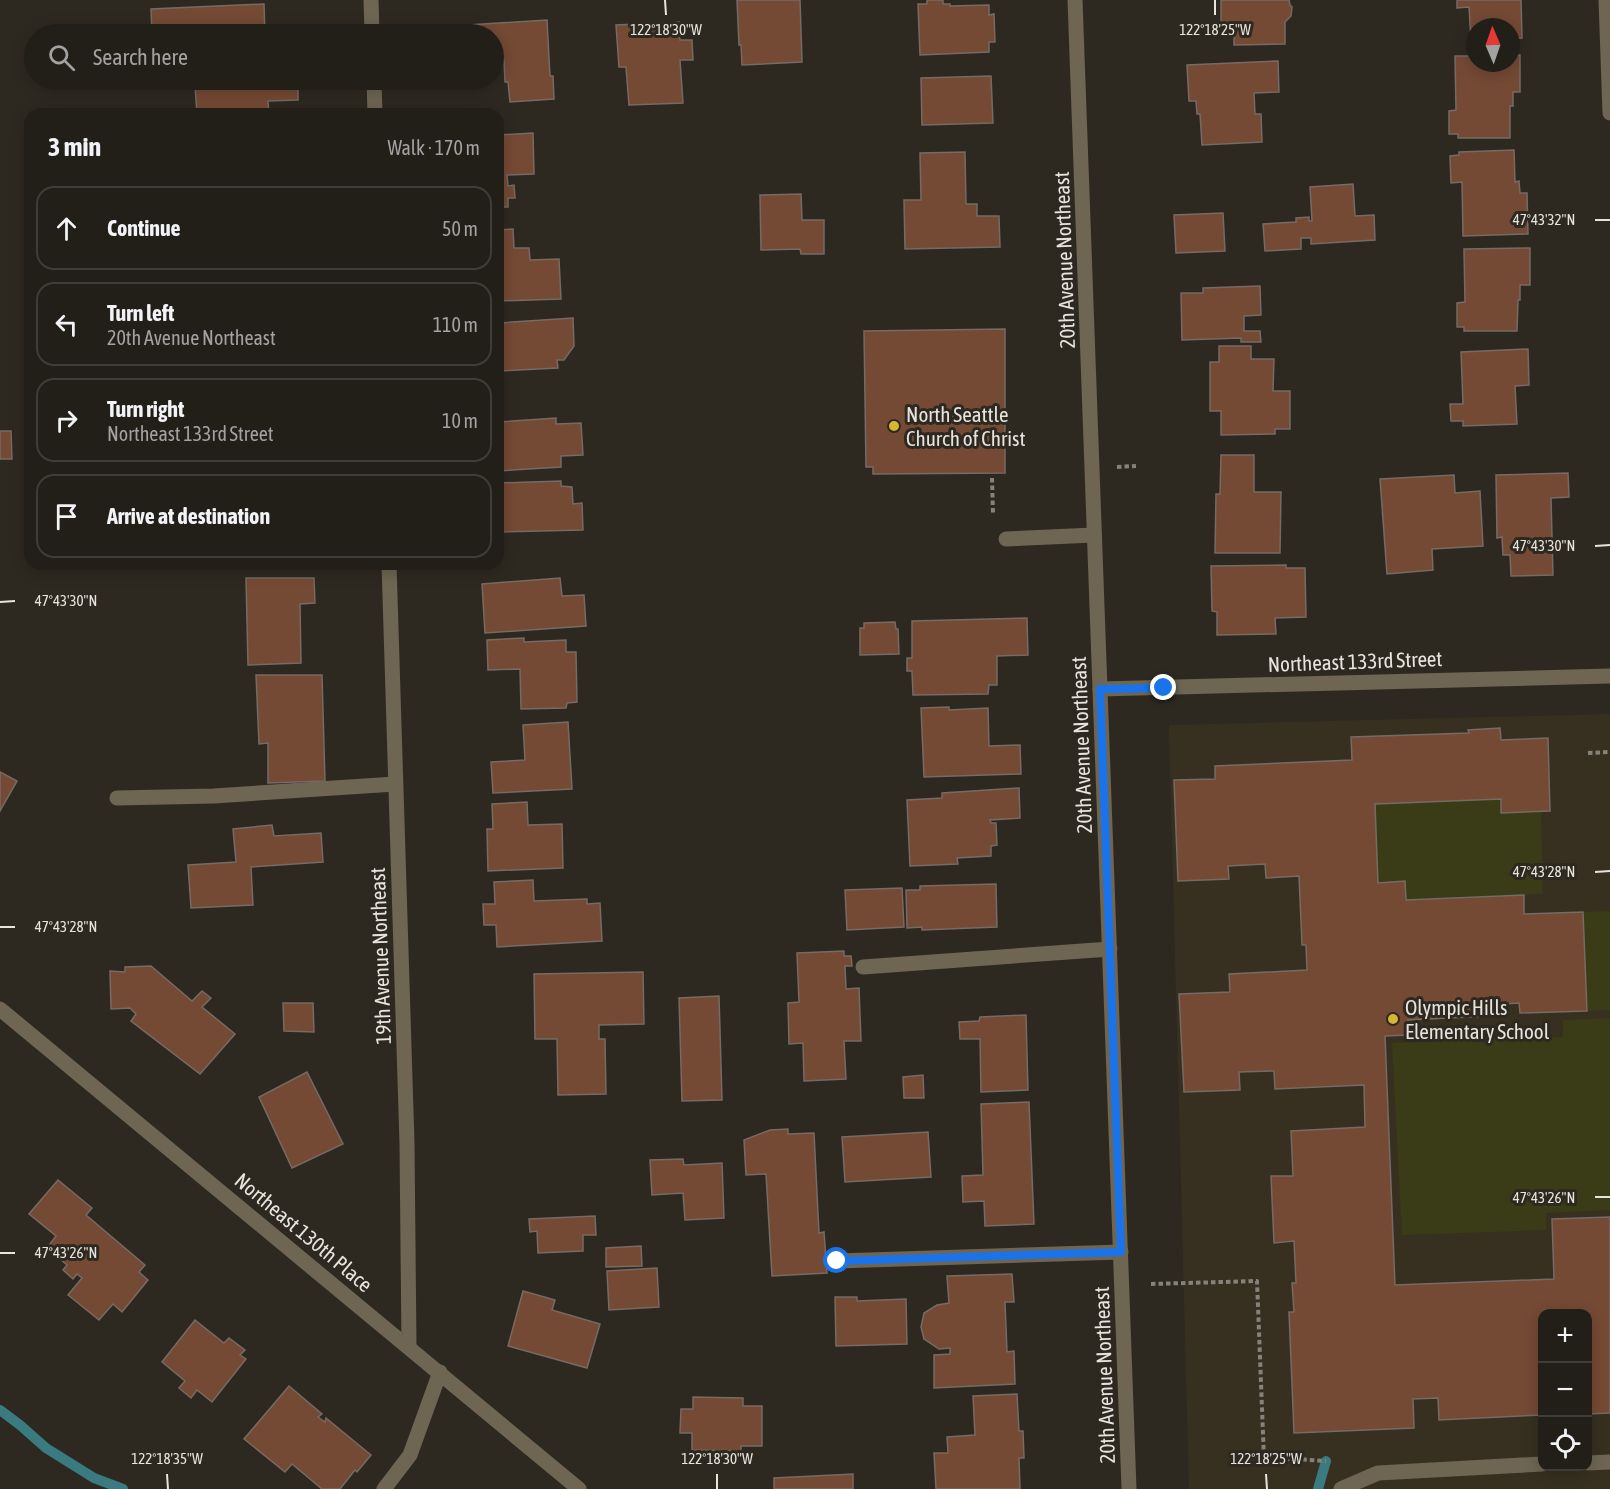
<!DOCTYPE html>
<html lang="en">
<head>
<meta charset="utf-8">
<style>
  body { margin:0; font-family:"Asap Condensed",sans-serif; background:#2e2c25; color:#f1f3f6 }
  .controls { position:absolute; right:18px; bottom:18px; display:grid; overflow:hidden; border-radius:12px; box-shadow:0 3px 15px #0003 }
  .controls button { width:54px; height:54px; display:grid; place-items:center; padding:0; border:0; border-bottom:2px solid #3f3d37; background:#221f18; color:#f1f3f6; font:30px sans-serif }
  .compass { position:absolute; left:1466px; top:18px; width:54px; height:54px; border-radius:50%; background:#221f18; box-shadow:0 3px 15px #0003; rotate:358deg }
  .stop { position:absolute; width:18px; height:18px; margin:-14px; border:4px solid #1a73e8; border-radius:50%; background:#fff }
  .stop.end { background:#1a73e8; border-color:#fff; box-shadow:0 2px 6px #0008 }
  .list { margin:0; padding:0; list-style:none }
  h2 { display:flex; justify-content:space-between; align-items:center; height:78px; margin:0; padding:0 24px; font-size:26px }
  h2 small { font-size:20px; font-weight:400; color:#a2a2a2 }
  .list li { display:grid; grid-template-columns:39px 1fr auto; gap:18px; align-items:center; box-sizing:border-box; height:84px; margin:0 12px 12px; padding:0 12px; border:2px solid #3f3d37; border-radius:18px }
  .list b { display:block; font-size:22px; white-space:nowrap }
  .list p { margin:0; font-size:20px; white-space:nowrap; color:#a2a2a2 }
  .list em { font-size:20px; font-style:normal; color:#a2a2a2 }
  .icon { flex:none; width:33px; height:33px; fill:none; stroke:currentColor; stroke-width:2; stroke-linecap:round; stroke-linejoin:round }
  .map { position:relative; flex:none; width:1610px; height:1489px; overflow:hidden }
  .search { position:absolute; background:#221f18; box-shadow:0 3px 15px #0003; left:24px; top:24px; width:480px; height:66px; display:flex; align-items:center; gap:15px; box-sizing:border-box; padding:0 21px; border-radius:33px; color:#a2a2a2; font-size:22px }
  .panel { position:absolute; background:#221f18; box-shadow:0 3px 15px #0003; left:24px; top:108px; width:480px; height:462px; border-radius:18px }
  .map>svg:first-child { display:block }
</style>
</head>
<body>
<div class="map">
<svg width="1610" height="1489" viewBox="0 0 1610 1489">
  <rect width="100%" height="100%" fill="#2e2920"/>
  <!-- built -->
  <path fill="#373021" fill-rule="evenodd" d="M1610 714V1489H1189L1169 725ZM1542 1314H1588V1466H1542Z"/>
  <!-- green -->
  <g fill="#393c16">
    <path d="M1501 799 1502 813 1541 812 1543 894 1406 900 1405 882 1378 883 1375 804Z"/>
    <path d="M1610 911V1010L1587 1011 1583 912Z"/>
    <path d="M1610 1018V1210L1546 1213V1230L1402 1235 1392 1043 1563 1037V1020Z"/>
  </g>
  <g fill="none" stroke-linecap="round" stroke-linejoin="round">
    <!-- stream -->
    <g stroke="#3a7b81" stroke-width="10">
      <path d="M0 1410 20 1425 46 1448 94 1478 123 1489"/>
      <path d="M1318 1489 1326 1461"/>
    </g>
  </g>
  <!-- building -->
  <g fill="#754a35" stroke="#766a64" stroke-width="1.5">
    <path d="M737 0H800L802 62 742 65 741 45H739Z"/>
    <path d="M927 0H943V4H950V6L989 5V15L994 14 995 42H989V52L920 55 918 4H927Z"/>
    <path d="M1221 0H1289L1290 5 1292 7 1291 16 1285 22V44L1234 45V22H1221Z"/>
    <path d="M1457 0H1521L1522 38 1511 39V27H1475V40H1471L1469 7 1457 8Z"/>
    <path d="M264 4 265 34H152L151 9Z"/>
    <path d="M547 20 550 76H553L554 99 510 102 508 82H505L504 60H494V34H468V25Z"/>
    <path d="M679 22 680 40H692L693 60H680L683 103 629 105 626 67H619L616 25Z"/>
    <path d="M1511 55H1520V92H1513V106H1510V138H1458V134H1449V111L1456 110 1455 56H1475V63H1511Z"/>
    <path d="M1278 61 1279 92 1254 93 1255 114H1261L1262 142 1202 145 1200 114H1197L1196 101H1189L1187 65Z"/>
    <path d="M991 76 993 123 922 125 921 78Z"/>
    <path d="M298 82V100L268 101 269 114H197L195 86Z"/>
    <path d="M533 133 534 174 507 175 508 186 514 185 515 198H508V207H498V135Z"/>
    <path d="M1514 150 1515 182 1519 181 1520 193H1527L1528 234 1463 236 1462 182 1451 183 1450 156 1459 155V152Z"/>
    <path d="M965 152 966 204H977V216H999L1000 247 905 249 904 200H921L920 153Z"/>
    <path d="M1353 184 1355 216 1374 215 1375 240 1311 244V238H1301V249L1265 251 1263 224 1296 222V218L1309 217V221H1312L1310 187Z"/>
    <path d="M801 194 802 220H824V254H801L800 249 761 250 760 195Z"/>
    <path d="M1223 213 1225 251 1176 253 1174 215Z"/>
    <path d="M513 229 514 248H529L530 260 559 259 561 299 498 301V230Z"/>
    <path d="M1530 248V285H1520V300H1518L1517 331H1464V327H1457V303L1465 302 1464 249Z"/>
    <path d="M1260 286 1261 315 1244 316V331H1260L1261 342H1241V338L1182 340 1181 293H1203V288Z"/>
    <path d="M573 318 574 346 564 360H557L558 368 498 371V323Z"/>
    <path d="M1005 329V473L873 474V467H866L864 331Z"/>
    <path d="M1219 346H1251V359H1274L1273 391H1290V429H1275V434L1221 435V411H1210V362H1219Z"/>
    <path d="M1528 349 1529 385 1515 386 1517 424 1463 426V421H1451L1450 404H1463L1461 352Z"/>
    <path d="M556 418V424L581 423 583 455 561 456V467L498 471V422Z"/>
    <path d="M0 431H11L12 459H0Z"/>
    <path d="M1221 455H1254V492H1281L1280 553H1215L1216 494H1220Z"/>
    <path d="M1568 473 1569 497 1551 498 1553 575 1511 576 1510 555H1503L1502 537 1497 538 1496 475Z"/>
    <path d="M1454 475 1455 493 1480 491 1483 546 1432 549 1433 570 1387 574 1380 479Z"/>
    <path d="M561 481V486L572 487 573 504 582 503 583 530 498 532V483Z"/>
    <path d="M1286 565V568H1305L1306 617 1275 618 1276 634 1217 635V612L1212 611 1211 566Z"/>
    <path d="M246 578H314L315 603 300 604 301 663 248 665Z"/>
    <path d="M560 578 562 596 584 595 586 626 485 633 482 584Z"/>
    <path d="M1027 618 1028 655 997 656V685H989L988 694 913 695 912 671H907V658H912V621Z"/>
    <path d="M895 622 896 629H898L899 654 860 655V628H864V623Z"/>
    <path d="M524 638V642L566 640V652H576L577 702 567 703 566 708 521 709 520 669 488 670 487 640Z"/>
    <path d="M256 675H322L325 781 268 783V743L259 744Z"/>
    <path d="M949 707V710L988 708 989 746 1020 745 1021 774 924 777 921 708Z"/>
    <path d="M568 722 572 789 493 793 491 762 525 760 523 725Z"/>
    <path d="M1500 728 1501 740 1548 738 1550 811 1501 813V799L1375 804 1378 883 1405 881 1406 900 1524 895V914L1583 912 1587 1011 1520 1013 1519 1003 1488 1005 1489 1016 1408 1020 1409 1035 1385 1036 1395 1285 1554 1279 1552 1219 1610 1217V1413L1588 1414V1314H1542V1415L1439 1420 1438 1398 1413 1399 1414 1428 1294 1433 1289 1312H1294L1292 1283H1296L1294 1241 1274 1243 1271 1176H1293L1291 1131 1365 1127 1364 1085 1275 1089 1274 1071 1239 1072 1240 1090 1184 1092 1179 994 1230 992 1229 974 1307 970 1306 945H1302L1299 876 1266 878 1265 864 1228 866 1229 879 1178 881 1174 780 1215 779V766L1352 760 1351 737 1469 733 1468 730Z"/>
    <path d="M0 772 17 781 0 811Z"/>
    <path d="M1019 788 1020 818 990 820 991 823H996L997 845 991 846V856L957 858 958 864 910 866 907 800 942 798V793Z"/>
    <path d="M527 802 528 825 562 824 563 868 488 871 487 829H493L492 804Z"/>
    <path d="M272 825 274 836 321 833 323 862 251 867 253 905 191 908 188 865 236 862 233 829Z"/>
    <path d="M533 880 534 901 587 899V904L600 903 602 941 497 947 496 925H484L483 904H495L494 882Z"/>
    <path d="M996 884 997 927 922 930V927L907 928 906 890H920V886Z"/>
    <path d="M902 888 904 927 847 930 845 890Z"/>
    <path d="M844 951V956H851L852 966H845L846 989 859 988 861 1041H844L846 1079 804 1081 803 1043 789 1044 788 1003 799 1002 797 953Z"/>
    <path d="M151 966 192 1001 202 991 211 998 202 1007 235 1034 200 1074 131 1021 136 1014 130 1008 111 1009 110 971 125 972V967Z"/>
    <path d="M643 972 644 1024 599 1025V1039H605L606 1094 558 1095 557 1039H535L534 974Z"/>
    <path d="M719 996 722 1100 682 1101 679 998Z"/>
    <path d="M283 1003H313L314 1032 284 1031Z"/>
    <path d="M1026 1015 1028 1090 981 1092 980 1039H960L959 1022 979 1021 980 1017Z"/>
    <path d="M307 1072 343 1144 292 1168 259 1097Z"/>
    <path d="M923 1075 924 1098H904L903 1077Z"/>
    <path d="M1029 1102 1034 1224 985 1226 984 1201 963 1202 962 1176 983 1175 981 1104Z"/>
    <path d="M788 1129V1134L814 1133 819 1233 824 1232 827 1273 772 1276 766 1174 746 1175 744 1140 770 1130Z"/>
    <path d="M928 1132 931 1177 845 1182 842 1137Z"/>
    <path d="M683 1159 684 1165 722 1163 724 1218 685 1220 683 1193 652 1195 650 1160Z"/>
    <path d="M58 1180 92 1208 86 1215 145 1265 139 1272 148 1280 122 1312 113 1304 99 1320 68 1295 82 1278 77 1274 73 1279 63 1270 67 1265 47 1248 56 1236 29 1214Z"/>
    <path d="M595 1216 596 1235H583V1251L538 1253 537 1231 530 1232 529 1219Z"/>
    <path d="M641 1246 642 1266 606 1267V1248Z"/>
    <path d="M657 1268 659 1307 609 1310 607 1271Z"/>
    <path d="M1012 1274 1014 1302H1005L1007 1352 1014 1351 1015 1384 934 1388V1355L950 1354V1348L939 1349 924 1339 921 1327 924 1313 937 1305 949 1303 947 1276Z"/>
    <path d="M523 1291 555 1300 552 1310 600 1324 587 1368 508 1346Z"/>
    <path d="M835 1297H857V1301L906 1299 907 1344 836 1346Z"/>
    <path d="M195 1320 224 1343 229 1338 245 1350 240 1355 246 1359 212 1402 197 1390 191 1398 179 1388 185 1381 162 1362Z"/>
    <path d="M289 1386 322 1414 318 1417 325 1422 326 1418 371 1455 357 1472 355 1470 340 1489H322L292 1464 285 1472 244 1439Z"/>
    <path d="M1017 1394 1019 1431H1023L1024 1458H1019L1020 1489H936L934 1453H948L947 1437 975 1435 973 1396Z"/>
    <path d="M693 1397 743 1398V1406H762V1446H741V1451L692 1450V1433H680L681 1409H693Z"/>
    <path d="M853 1474V1489H774V1478Z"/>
  </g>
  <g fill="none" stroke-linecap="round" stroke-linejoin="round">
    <!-- path -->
    <g stroke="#86827b" stroke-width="4" stroke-dasharray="4.5 3" stroke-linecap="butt">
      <path d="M1117 467 1136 466"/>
      <path d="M992 478 993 514"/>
      <path d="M1588 753 1610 752"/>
      <path d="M1151 1284 1257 1281 1264 1459H1297L1326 1461"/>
    </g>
    <!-- lane -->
    <g stroke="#6e6653" stroke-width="15">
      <path d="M1006 539 1094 535"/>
      <path d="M117 798 214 796 395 784"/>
      <path d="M863 967 1110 949"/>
      <path d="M837 1261 1121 1252"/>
      <path d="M1588 1463 1610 1462"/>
      <path d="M384 1489 410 1455 440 1372"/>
      <path d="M1341 1489 1378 1473 1542 1464"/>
    </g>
    <!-- street -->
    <g stroke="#6e6653" stroke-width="15">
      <path d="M371 0 372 34"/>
      <path d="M1075 0 1129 1489"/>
      <path d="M1606 0 1610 113"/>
      <path d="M374 80 375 114"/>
      <path d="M389 564 407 1143 409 1347"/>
      <path d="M1100 689 1610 676"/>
      <path d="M0 1009 579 1489"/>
    </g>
  </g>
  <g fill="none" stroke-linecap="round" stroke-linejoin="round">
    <!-- route -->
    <path stroke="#1a73e8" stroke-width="8" d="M837 1261 1121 1252 1100 689 1164 688"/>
  </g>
  <!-- ticks -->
  <path fill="none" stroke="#e7e4de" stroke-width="2" d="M665 0 666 15M1215 0V15M1595 220H1610M1595 546 1610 545M0 602 15 601M1595 872 1610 871M0 927H15M1595 1197H1610M0 1253H15M167 1474 168 1489M717 1474V1489M1266 1474 1267 1489"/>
  <!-- markers -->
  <g fill="#d6b534" stroke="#2e2920" stroke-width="2">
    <circle cx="894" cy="426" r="6"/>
    <circle cx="1393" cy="1019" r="6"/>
  </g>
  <g text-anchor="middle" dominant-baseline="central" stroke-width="6" stroke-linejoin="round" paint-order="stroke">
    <!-- street labels -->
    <g font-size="21" fill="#e7e4de" stroke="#2e2920">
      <text transform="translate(1064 260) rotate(-92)">20th Avenue Northeast</text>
      <text transform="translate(1355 661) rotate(-2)">Northeast 133rd Street</text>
      <text transform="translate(1081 745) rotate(-92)">20th Avenue Northeast</text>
      <text transform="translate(380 956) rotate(-92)">19th Avenue Northeast</text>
      <text transform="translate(304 1232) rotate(40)">Northeast 130th Place</text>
      <text transform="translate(1104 1375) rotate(-92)">20th Avenue Northeast</text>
    </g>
    <!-- poi labels -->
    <g font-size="21" fill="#e7e4de" stroke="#2e2920" text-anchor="start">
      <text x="906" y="414">North Seattle<tspan x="906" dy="24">Church of Christ</tspan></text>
      <text x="1405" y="1007">Olympic Hills<tspan x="1405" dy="24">Elementary School</tspan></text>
    </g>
  </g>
  <g font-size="15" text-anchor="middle" fill="#e7e4de" stroke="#2e2920" stroke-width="6" stroke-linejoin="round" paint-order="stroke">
    <text x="666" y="35">122°18'30"W</text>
    <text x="1215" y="35">122°18'25"W</text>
    <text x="1544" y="225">47°43'32"N</text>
    <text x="1544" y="551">47°43'30"N</text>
    <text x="66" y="606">47°43'30"N</text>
    <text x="1544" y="877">47°43'28"N</text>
    <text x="66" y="932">47°43'28"N</text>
    <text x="1544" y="1203">47°43'26"N</text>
    <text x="66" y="1258">47°43'26"N</text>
    <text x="167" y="1464">122°18'35"W</text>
    <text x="717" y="1464">122°18'30"W</text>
    <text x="1266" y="1464">122°18'25"W</text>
  </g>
</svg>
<div class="controls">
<button>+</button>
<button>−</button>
<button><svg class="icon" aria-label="locate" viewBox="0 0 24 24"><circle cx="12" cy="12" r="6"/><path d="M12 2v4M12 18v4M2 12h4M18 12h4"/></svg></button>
</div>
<svg class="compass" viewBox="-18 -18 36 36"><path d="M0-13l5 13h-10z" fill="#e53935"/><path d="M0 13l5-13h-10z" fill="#a2a2a2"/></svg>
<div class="stop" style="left:837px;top:1261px"></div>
<div class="stop end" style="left:1164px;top:688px"></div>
<div class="search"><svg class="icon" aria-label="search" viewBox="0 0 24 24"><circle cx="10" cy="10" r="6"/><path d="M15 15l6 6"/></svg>Search here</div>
<section class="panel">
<h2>3 min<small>Walk · 170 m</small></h2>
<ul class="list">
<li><svg class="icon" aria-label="ahead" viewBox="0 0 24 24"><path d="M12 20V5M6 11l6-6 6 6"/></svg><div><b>Continue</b></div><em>50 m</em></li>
<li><svg class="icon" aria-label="left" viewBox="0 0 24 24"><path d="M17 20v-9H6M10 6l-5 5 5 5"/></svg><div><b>Turn left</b><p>20th Avenue Northeast</p></div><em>110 m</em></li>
<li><svg class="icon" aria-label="right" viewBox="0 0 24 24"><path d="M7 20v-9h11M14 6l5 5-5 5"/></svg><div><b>Turn right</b><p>Northeast 133rd Street</p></div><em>10 m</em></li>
<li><svg class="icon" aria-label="arrive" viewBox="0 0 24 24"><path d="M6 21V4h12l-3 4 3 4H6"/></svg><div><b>Arrive at destination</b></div></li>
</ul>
</section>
</div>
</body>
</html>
